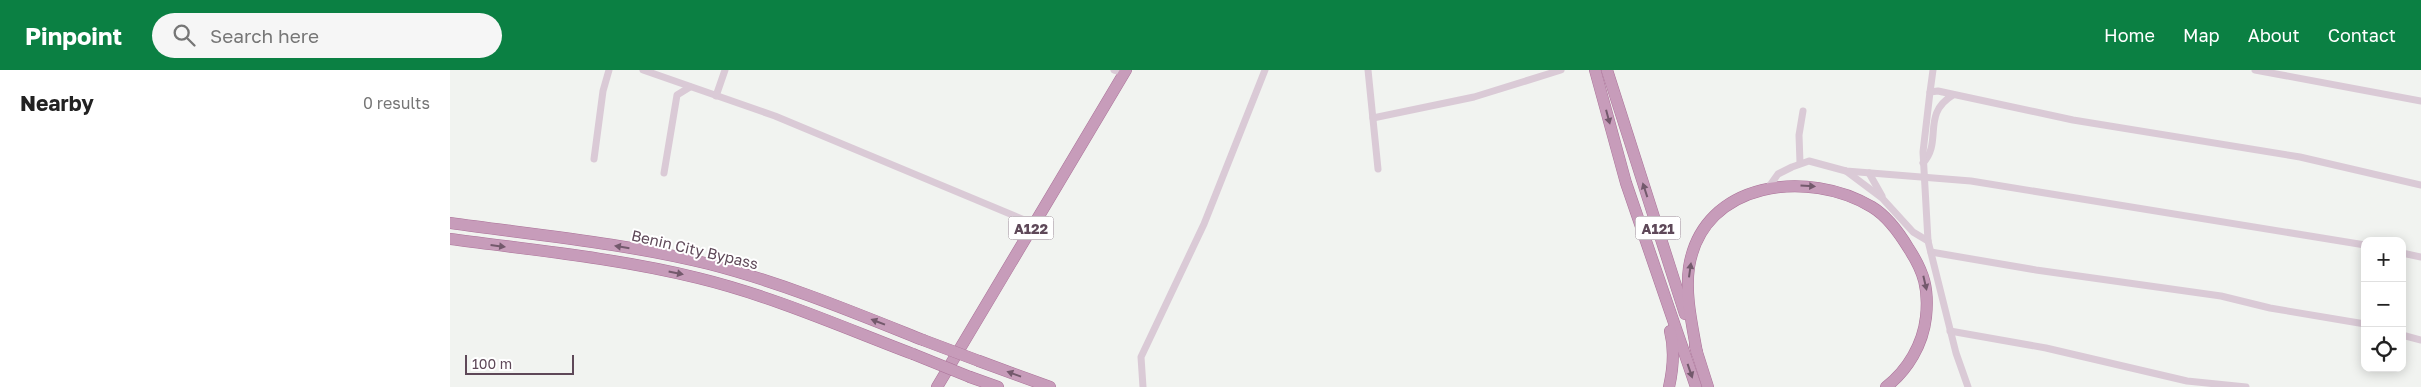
<!DOCTYPE html>
<html lang="en">
<head>
<meta charset="utf-8">
<style>
  body { margin:0; font-family:"Golos Text",sans-serif; background:#f6f6f6; color:#222 }
  .controls { position:absolute; right:15px; bottom:15px; display:grid; overflow:hidden; border-radius:10px; box-shadow:0 2px 12px #0003 }
  .controls button { width:45px; height:45px; display:grid; place-items:center; padding:0; border:0; border-bottom:1px solid #e0e0e0; background:#fff; color:#222; font:25px sans-serif }
  .scale { position:absolute; left:15px; bottom:12px; width:109px; box-sizing:border-box; padding-left:5px; border:2px solid #5e4858; border-top:0; font-size:14px; line-height:18px; white-space:nowrap; color:#5e4858; -webkit-text-stroke:4px #fff; paint-order:stroke }
  .list { margin:0; padding:0; list-style:none }
  h2 { display:flex; justify-content:space-between; align-items:center; height:65px; margin:0; padding:0 20px; font-size:21px }
  h2 small { font-size:16px; font-weight:400; color:#767676 }
  .icon { flex:none; width:28px; height:28px; fill:none; stroke:currentColor; stroke-width:2; stroke-linecap:round; stroke-linejoin:round }
  .map { position:relative; flex:none; width:1971px; height:317px; overflow:hidden }
  header { display:flex; align-items:center; gap:30px; box-sizing:border-box; height:70px; padding:0 25px; background:#0b8043; color:#fff }
  header strong { font-size:24px }
  nav { display:flex; gap:28px; margin-inline-start:auto; font-size:18px }
  .search { width:350px; height:45px; background:#f6f6f6; display:flex; align-items:center; gap:12px; box-sizing:border-box; padding:0 18px; border-radius:28px; color:#767676; font-size:19px }
  main { display:flex }
  aside { flex:1; background:#fff }
  .map>svg:first-child { display:block }
</style>
</head>
<body>
<header>
<strong>Pinpoint</strong>
<div class="search"><svg class="icon" aria-label="search" viewBox="0 0 24 24"><circle cx="10" cy="10" r="6"/><path d="M15 15l6 6"/></svg>Search here</div>
<nav><a>Home</a><a>Map</a><a>About</a><a>Contact</a></nav>
</header>
<main>
<aside>
<h2>Nearby<small>0 results</small></h2>
<ul class="list">
</ul>
</aside>
<div class="map">
<svg width="1971" height="317" viewBox="0 0 1971 317">
  <rect width="100%" height="100%" fill="#f1f3f0"/>
  <g fill="none" stroke-linecap="round" stroke-linejoin="round">
    <defs>
      <g id="trunk">
        <path d="M1145 0 1176 113 1246 317"/>
        <path d="M1157 0 1235 244"/>
        <path d="M0 153C86 165 174 173 259 194 333 213 403 242 473 270"/>
        <path d="M0 169C83 180 167 188 248 208 322 226 392 257 463 284"/>
        <path d="M1245 276 1258 317"/>
        <path d="M1247 283C1242 254 1235 225 1239 197 1253 110 1359 99 1422 137 1437 146 1450 164 1459 179 1474 202 1479 219 1476 247 1473 274 1458 300 1436 317"/>
        <path d="M529 291 600 317"/>
        <path d="M520 307 548 317"/>
        <path d="M487 317 676 0"/>
        <path d="M1219 317C1223 299 1225 280 1220 261"/>
      </g>
    </defs>
    <!-- trunk casing -->
    <use href="#trunk" stroke="#ab7399" stroke-width="12"/>
    <!-- minor -->
    <g stroke="#dacad6" stroke-width="7">
      <path d="M193 0 325 46 584 154"/>
      <path d="M664 0 675 3"/>
      <path d="M918 0 928 99"/>
      <path d="M1805 0 1971 31"/>
      <path d="M1480 22 1483 0"/>
      <path d="M266 26 275 0"/>
      <path d="M923 48 1024 27 1111 0"/>
      <path d="M144 89 153 21 159 0"/>
      <path d="M1350 93 1349 65 1353 41"/>
      <path d="M1473 93C1493 72 1471 44 1503 25"/>
      <path d="M1396 101 1432 128 1463 162 1478 171"/>
      <path d="M214 103 227 25 240 17"/>
      <path d="M1419 103 1432 126"/>
      <path d="M1318 118 1328 104 1342 97 1359 91 1396 101 1521 111 1915 175"/>
      <path d="M1481 182 1586 200 1771 226 1820 238 1915 254"/>
      <path d="M1952 183 1971 187"/>
      <path d="M1500 261 1596 278 1737 311 1796 317"/>
      <path d="M1952 265 1971 270"/>
      <path d="M693 317 691 287 754 154 815 0"/>
      <path d="M1518 317 1506 283 1478 171 1473 82 1480 22 1488 21 1623 50 1850 87 1971 115"/>
    </g>
    <!-- trunk -->
    <use href="#trunk" stroke="#c79cba" stroke-width="11"/>
    <defs>
      <g id="trunk-bridge">
        <path d="M473 270 529 291"/>
        <path d="M463 284 520 307"/>
      </g>
    </defs>
    <!-- trunk-bridge casing -->
    <use href="#trunk-bridge" stroke="#ab7399" stroke-width="12" stroke-linecap="butt"/>
    <!-- trunk-bridge -->
    <use href="#trunk-bridge" stroke="#c79cba" stroke-width="11"/>
  </g>
  <!-- one-way arrows -->
  <defs><path id="oneway-solid" d="M-6-.8H1V-3.2L6.5 0L1 3.2V.8H-6Z" transform="scale(1.25)"/></defs>
  <g fill="#73596c">
    <use href="#oneway-solid" transform="translate(1158 47) rotate(75)"/>
    <use href="#oneway-solid" transform="translate(1358 116) rotate(3)"/>
    <use href="#oneway-solid" transform="translate(1195 120) rotate(-108)"/>
    <use href="#oneway-solid" transform="translate(48 176) rotate(7)"/>
    <use href="#oneway-solid" transform="translate(172 177) rotate(-171)"/>
    <use href="#oneway-solid" transform="translate(1240 200) rotate(-82)"/>
    <use href="#oneway-solid" transform="translate(226 203) rotate(11)"/>
    <use href="#oneway-solid" transform="translate(1475 213) rotate(77)"/>
    <use href="#oneway-solid" transform="translate(428 252) rotate(-159)"/>
    <use href="#oneway-solid" transform="translate(1240 301) rotate(71)"/>
    <use href="#oneway-solid" transform="translate(564 304) rotate(-160)"/>
  </g>
  <g text-anchor="middle" dominant-baseline="central" stroke-width="4" stroke-linejoin="round" paint-order="stroke">
    <!-- shield labels -->
    <g fill="#fff" stroke="#8e7f8a" stroke-width="1">
      <rect x="558.5" y="146.5" width="45" height="23" rx="4"/>
      <rect x="1185.5" y="146.5" width="45" height="23" rx="4"/>
    </g>
    <g font-size="14" font-weight="bold" fill="#5e4858">
      <text x="581" y="158">A122</text>
      <text x="1208" y="158">A121</text>
    </g>
    <!-- street labels -->
    <g font-size="15" fill="#5e4858" stroke="#fff">
      <text transform="translate(245 179) rotate(13)">Benin City Bypass</text>
    </g>
  </g>
</svg>
<div class="controls">
<button>+</button>
<button>−</button>
<button><svg class="icon" aria-label="locate" viewBox="0 0 24 24"><circle cx="12" cy="12" r="6"/><path d="M12 2v4M12 18v4M2 12h4M18 12h4"/></svg></button>
</div>
<div class="scale">100 m</div>
</div>
</main>
</body>
</html>
